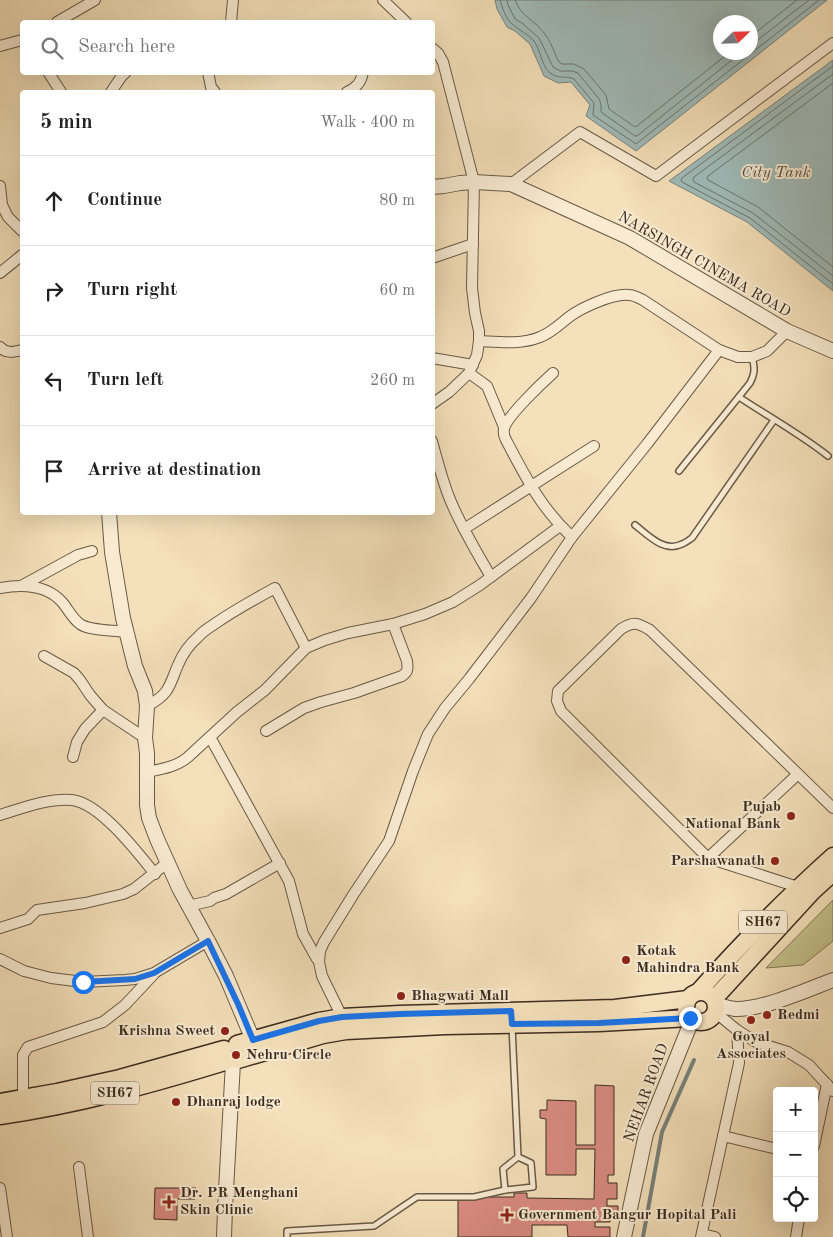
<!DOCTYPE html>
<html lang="en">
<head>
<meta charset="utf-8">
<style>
  body { margin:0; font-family:"Old Standard TT",serif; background:#f2f2f2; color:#222 }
  .controls { position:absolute; right:15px; bottom:15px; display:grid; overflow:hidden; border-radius:5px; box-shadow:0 5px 20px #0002 }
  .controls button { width:45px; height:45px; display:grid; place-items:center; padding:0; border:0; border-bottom:1px solid #e0e0e0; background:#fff; color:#222; font:25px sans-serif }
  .compass { position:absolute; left:713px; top:15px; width:45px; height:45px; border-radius:50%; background:#fff; box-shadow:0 5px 20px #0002; rotate:67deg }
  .stop { position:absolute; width:15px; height:15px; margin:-11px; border:4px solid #1a73e8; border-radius:50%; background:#fff }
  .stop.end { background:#1a73e8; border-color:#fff; box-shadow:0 1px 5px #0008 }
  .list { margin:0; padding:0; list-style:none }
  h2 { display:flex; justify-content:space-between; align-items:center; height:65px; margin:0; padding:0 20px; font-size:21px }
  h2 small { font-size:16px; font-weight:400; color:#767676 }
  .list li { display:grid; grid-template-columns:32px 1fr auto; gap:15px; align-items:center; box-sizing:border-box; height:90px; padding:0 20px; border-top:1px solid #e0e0e0 }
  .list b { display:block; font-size:19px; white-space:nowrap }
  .list em { font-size:16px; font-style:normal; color:#767676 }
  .icon { flex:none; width:28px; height:28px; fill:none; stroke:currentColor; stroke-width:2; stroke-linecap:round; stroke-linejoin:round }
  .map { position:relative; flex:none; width:833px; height:1237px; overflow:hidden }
  .search { position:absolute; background:#fff; box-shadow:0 5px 20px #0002; left:20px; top:20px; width:415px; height:55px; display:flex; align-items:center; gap:12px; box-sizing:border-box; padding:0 18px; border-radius:5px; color:#767676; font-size:19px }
  .panel { position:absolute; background:#fff; box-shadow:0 5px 20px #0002; left:20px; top:90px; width:415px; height:425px; border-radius:5px }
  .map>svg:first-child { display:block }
</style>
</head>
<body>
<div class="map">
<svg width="833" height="1237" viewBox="0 0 833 1237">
  <rect width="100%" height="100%" fill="#f4e0ba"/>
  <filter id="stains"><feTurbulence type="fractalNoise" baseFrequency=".004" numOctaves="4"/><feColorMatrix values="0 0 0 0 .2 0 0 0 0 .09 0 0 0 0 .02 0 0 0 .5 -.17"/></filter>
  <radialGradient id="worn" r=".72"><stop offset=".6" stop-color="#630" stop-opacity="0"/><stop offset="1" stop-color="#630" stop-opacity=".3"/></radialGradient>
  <!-- green -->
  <path fill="#c3c08b" stroke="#7f7656" d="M833 900V941L803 965 766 968Z"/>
  <!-- water -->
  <g fill="#9fbbb9" stroke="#77827c" fill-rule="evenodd">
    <path d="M495 0H827L636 151 586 116 590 105 571 82 558 83 544 76 530 44 515 31 507 27 497 9ZM720 22H750V52H720Z"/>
    <path d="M833 60V291L747 222 669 181Z"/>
  </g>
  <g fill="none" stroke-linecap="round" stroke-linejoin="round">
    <!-- shore -->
    <g stroke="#6d746c" stroke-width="1">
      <path d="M500 0C502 7 506 19 512 24 519 30 528 34 534 41 540 49 542 66 549 72 557 80 566 75 574 79L594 103 593 115 636 144 819 0"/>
      <path d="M507 0 508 5 515 19 522 23 539 38 553 67 560 71H572L578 73 599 99 601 104V112L635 136H637L742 52"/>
      <path d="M515 0C521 17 534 19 544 33 551 41 554 53 559 62L562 64H574L584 69 606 95 609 109 635 127 637 126 730 52"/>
      <path d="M750 37 797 0"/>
      <path d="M750 46 809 0"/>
      <path d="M833 66 682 178 681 180 682 182 750 218 833 284"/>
      <path d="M833 74 694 177 693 179 694 182 753 213 833 276"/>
      <path d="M833 83 708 176 707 178 708 180 758 207 833 267"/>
    </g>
    <!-- stream -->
    <path stroke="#77827c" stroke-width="4" d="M643 1237 662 1132 694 1060"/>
  </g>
  <!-- building -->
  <g fill="#da8c82" stroke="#3b2d20">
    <path d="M595 1085 614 1086V1175H608V1183H617V1199H607V1206H618V1212L610 1211V1222H595V1227H610V1237H568L567 1225H532V1237H458V1197H514V1193H527V1198L594 1199 595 1149H576V1175H546V1119L540 1118V1110H547V1100L576 1101V1145H595Z"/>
    <path d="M155 1188H196L195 1199H177V1220L154 1219Z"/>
  </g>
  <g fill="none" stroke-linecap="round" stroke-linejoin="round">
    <defs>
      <g id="service">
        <path d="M739 397C769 417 800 434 828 456"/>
        <path d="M679 471 750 383C755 373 755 368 752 357"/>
        <path d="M635 525C648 535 664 553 682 544 685 543 689 540 692 538L774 420"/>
        <path d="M512 1026 518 1157 531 1163 533 1187 505 1190 503 1169 518 1157"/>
        <path d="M287 1237V1231L374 1226 417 1197H474L505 1190"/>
      </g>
      <g id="minor">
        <path d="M383 0 406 22"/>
        <path d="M57 22 95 0"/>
        <path d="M231 22 233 0"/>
        <path d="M0 46 22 40"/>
        <path d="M432 48 438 53 443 62 474 182 472 288 475 313 479 331V341L477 355 469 373 449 392 432 404"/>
        <path d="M48 72 61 92"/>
        <path d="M208 72 211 87 215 92"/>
        <path d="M111 92 121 77 126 72"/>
        <path d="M347 92C356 88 361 83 363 72"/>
        <path d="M511 184 580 132 656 176 833 43"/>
        <path d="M0 186 2 205 8 217 22 231"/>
        <path d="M432 258 473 244"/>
        <path d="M0 273 22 255"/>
        <path d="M479 341C499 342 521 345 540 337 551 333 560 324 569 317 581 308 613 293 629 295 634 295 639 298 643 300L719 350 738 357H752L767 351 787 331"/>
        <path d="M0 347C6 354 14 352 22 350"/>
        <path d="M432 358 473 365"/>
        <path d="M469 373 487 386 504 427"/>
        <path d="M553 373C542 383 506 417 504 429 503 433 504 436 506 440 526 478 541 508 572 537"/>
        <path d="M432 441C437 460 442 479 449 497 460 525 476 551 491 577"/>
        <path d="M464 529 594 446"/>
        <path d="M23 585 78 555 92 551"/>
        <path d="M0 588C22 584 46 584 62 602 68 609 72 618 80 624 90 631 113 630 126 632"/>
        <path d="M44 656 74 673 80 680 90 695 103 710 145 738"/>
        <path d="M147 706C170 694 169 686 178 665 182 655 190 644 198 637 203 631 210 627 216 623 235 610 255 599 275 588L306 648"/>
        <path d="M266 731 304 708 321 702 354 693 402 676C408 672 408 669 407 661L393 624"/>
        <path d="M210 737 289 881 303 934 317 959 318 956"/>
        <path d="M73 757 77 742 85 729 103 710"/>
        <path d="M147 772C162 769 176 767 188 757L237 712 265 690 306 648 325 640 348 633 393 624 425 614 453 602 480 585 560 526"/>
        <path d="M0 815C23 808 48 798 72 800 100 803 138 853 155 874"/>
        <path d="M708 858 798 774"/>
        <path d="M798 887 708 858 561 711 557 701 558 691 621 629C634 621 638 623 650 630L833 808"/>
        <path d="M188 906 210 901 214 898 226 894 280 863"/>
        <path d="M0 928 28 919 37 910 85 903 123 894 134 889 167 863"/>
        <path d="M0 959 24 971 51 978 83 982 125 980 135 979 154 973 208 941"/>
        <path d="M715 1012 737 1030 756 1042 788 1052 809 1065 833 1091"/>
        <path d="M342 1017 322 976 319 962 320 951 324 942 353 895 389 841 413 771 428 734 445 708 469 679 531 598 572 537 647 444 719 350"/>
        <path d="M23 1098V1055L28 1047 103 1022 125 1005 154 974"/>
        <path d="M723 1136 777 1149"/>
        <path d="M814 1146 827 1084"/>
        <path d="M79 1167 88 1237"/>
        <path d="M0 1188 7 1237"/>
        <path d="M702 1234 715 1237"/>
        <path d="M701 1237 739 1063 737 1030"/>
        <path d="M796 1237 799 1218"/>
      </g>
      <g id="tertiary">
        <path d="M432 187 444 186 460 183 474 182 511 184 630 238 787 331 833 351"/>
        <path d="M109 512 112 552 123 618 135 666 145 691 147 706 145 738 147 753V805L149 818 157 839 180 890 208 941 226 976 253 1040"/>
        <path d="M716 1005C722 1006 729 1008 735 1009 762 1010 807 990 833 980"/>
        <path d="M224 1237 225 1209 233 1062"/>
        <path d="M624 1237 646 1134 692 1020"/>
      </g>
      <g id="primary">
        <circle cx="701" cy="1007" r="15"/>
        <path d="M698 992C741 944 785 899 833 856"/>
        <path d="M714 999 812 892 833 873"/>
        <path d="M237 1044 319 1021 342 1017 400 1014 615 1008 688 999"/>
        <path d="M238 1060 323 1035 346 1031 445 1026 599 1023 690 1018"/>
        <path d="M0 1102 57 1092 120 1078 224 1049"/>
        <path d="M0 1116C78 1105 153 1084 228 1061"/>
      </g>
    </defs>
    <!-- service casing -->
    <use href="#service" stroke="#695a46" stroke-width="8"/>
    <!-- minor casing -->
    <use href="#minor" stroke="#695a46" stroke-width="12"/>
    <!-- tertiary casing -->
    <use href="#tertiary" stroke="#695a46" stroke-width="16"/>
    <!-- primary casing -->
    <use href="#primary" stroke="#3b2d20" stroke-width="19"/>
    <!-- service -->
    <use href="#service" stroke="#f8ebd2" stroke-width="5"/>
    <!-- minor -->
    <use href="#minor" stroke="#f8ebd2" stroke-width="10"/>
    <!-- tertiary -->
    <use href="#tertiary" stroke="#f8ebd2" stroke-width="14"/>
    <!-- primary -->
    <use href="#primary" stroke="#f4e0ba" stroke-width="16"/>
  </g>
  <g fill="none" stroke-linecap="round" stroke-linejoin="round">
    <!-- route -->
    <path stroke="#1a73e8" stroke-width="6" d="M83 982 135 979 154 973 208 941 238 1004 253 1040 319 1021 342 1017 400 1014 511 1011 512 1024 599 1023 690 1018"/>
  </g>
  <!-- markers -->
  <g fill="#8f2418" stroke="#f8ebd2" stroke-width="2">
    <circle cx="791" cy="816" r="5"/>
    <circle cx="775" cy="861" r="5"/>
    <circle cx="626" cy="960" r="5"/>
    <circle cx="401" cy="996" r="5"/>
    <circle cx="767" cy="1015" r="5"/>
    <circle cx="751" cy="1020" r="5"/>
    <circle cx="225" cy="1031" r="5"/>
    <circle cx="236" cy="1055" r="5"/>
    <circle cx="176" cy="1102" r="5"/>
    <path d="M166.5 1194.5h5v5h5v5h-5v5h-5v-5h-5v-5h5z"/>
    <path d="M504.5 1207.5h5v5h5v5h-5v5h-5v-5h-5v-5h5z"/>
  </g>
  <g text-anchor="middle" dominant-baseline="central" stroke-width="4" stroke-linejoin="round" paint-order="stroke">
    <!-- shield labels -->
    <g fill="#f8ebd2" stroke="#746655" stroke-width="1">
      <rect x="739" y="910.5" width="48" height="23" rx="4"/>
      <rect x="91" y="1081.5" width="48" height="23" rx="4"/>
    </g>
    <g font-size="14" font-weight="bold" fill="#3b2d20">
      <text x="763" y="922">SH67</text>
      <text x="115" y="1093">SH67</text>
    </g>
    <!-- street labels -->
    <g font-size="15" fill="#3b2d20" stroke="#f8ebd2">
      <text transform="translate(704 265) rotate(30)">NARSINGH CINEMA ROAD</text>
      <text transform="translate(647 1093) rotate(-70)">NEHAR ROAD</text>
    </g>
    <!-- poi labels -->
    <g font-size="15" font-weight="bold" fill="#3b2d20" stroke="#f8ebd2" text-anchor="start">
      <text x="781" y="807" text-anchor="end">Pujab<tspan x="781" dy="17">National Bank</tspan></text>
      <text x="765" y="861" text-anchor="end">Parshawanath</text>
      <text x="636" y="951">Kotak<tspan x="636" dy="17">Mahindra Bank</tspan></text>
      <text x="411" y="996">Bhagwati Mall</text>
      <text x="777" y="1015">Redmi</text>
      <text x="215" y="1031" text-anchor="end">Krishna Sweet</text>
      <text x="751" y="1037" text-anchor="middle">Goyal<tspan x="751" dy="17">Associates</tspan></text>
      <text x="246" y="1055">Nehru Circle</text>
      <text x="186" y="1102">Dhanraj lodge</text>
      <text x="180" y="1193">Dr. PR Menghani<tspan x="180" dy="17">Skin Clinic</tspan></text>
      <text x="518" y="1215">Government Bangur Hopital Pali</text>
    </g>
    <!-- water labels -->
    <g font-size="16" font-style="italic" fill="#545046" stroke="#f8ebd2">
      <text x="776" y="173">City Tank</text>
    </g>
  </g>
  <rect width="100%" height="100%" filter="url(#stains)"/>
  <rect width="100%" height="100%" fill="url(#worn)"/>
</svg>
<div class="controls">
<button>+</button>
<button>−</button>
<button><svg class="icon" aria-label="locate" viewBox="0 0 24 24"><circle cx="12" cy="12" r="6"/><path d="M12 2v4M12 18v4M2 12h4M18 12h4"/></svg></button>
</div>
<svg class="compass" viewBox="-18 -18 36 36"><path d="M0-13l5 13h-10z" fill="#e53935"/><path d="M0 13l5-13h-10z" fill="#767676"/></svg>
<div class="stop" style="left:83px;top:982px"></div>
<div class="stop end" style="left:690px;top:1018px"></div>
<div class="search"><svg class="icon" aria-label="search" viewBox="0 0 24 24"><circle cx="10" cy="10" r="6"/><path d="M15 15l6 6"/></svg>Search here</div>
<section class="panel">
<h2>5 min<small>Walk · 400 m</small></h2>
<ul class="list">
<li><svg class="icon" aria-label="ahead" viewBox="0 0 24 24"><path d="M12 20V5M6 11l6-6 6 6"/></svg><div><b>Continue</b></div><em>80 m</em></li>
<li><svg class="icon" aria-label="right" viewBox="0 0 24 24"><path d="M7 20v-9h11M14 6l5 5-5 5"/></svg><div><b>Turn right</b></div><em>60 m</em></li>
<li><svg class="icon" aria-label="left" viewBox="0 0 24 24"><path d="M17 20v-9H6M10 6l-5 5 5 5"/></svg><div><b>Turn left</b></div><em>260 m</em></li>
<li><svg class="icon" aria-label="arrive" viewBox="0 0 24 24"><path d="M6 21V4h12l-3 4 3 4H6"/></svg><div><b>Arrive at destination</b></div></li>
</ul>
</section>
</div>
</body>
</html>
